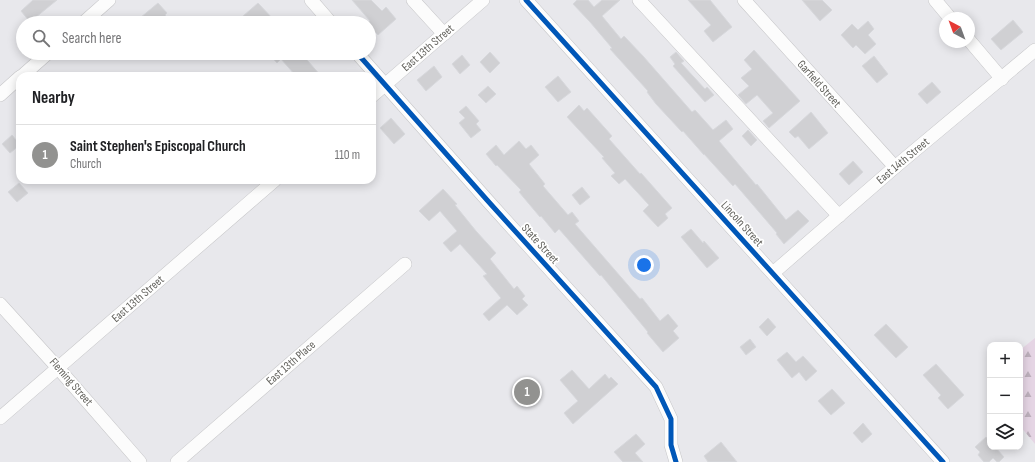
<!DOCTYPE html>
<html lang="en">
<head>
<meta charset="utf-8">
<style>
  body { margin:0; font-family:"Sofia Sans Condensed",sans-serif; background:#f2f2f2; color:#202124 }
  .controls { position:absolute; right:12px; bottom:12px; display:grid; overflow:hidden; border-radius:8px; box-shadow:0 2px 10px #0003 }
  .controls button { width:36px; height:36px; display:grid; place-items:center; padding:0; border:0; border-bottom:1px solid #e0e0e0; background:#fff; color:#202124; font:20px sans-serif }
  .compass { position:absolute; left:939px; top:12px; width:36px; height:36px; border-radius:50%; background:#fff; box-shadow:0 2px 10px #0003; rotate:319deg }
  .you { position:absolute; left:644px; top:265px; width:14px; height:14px; margin:-10px; border:3px solid #fff; border-radius:50%; background:#1a73e8; box-shadow:0 0 0 6px #1a73e833 }
  .badge { display:grid; place-items:center; width:26px; height:26px; border-radius:50%; background:#929290; color:#fff; font-size:13px; font-weight:700 }
  .pin { position:absolute; translate:-50% -50%; border:2px solid #fff; box-shadow:0 1px 4px #0006 }
  .list { margin:0; padding:0; list-style:none }
  h2 { display:flex; justify-content:space-between; align-items:center; height:52px; margin:0; padding:0 16px; font-size:17px }
  h2 small { font-size:13px; font-weight:400; color:#757577 }
  .list li { display:grid; grid-template-columns:26px 1fr auto; gap:12px; align-items:center; box-sizing:border-box; height:60px; padding:0 16px; border-top:1px solid #e0e0e0 }
  .list b { display:block; font-size:15px; white-space:nowrap }
  .list p { margin:0; font-size:13px; white-space:nowrap; color:#757577 }
  .list em { font-size:13px; font-style:normal; color:#757577 }
  .icon { flex:none; width:22px; height:22px; fill:none; stroke:currentColor; stroke-width:2; stroke-linecap:round; stroke-linejoin:round }
  .map { position:relative; flex:none; width:1035px; height:462px; overflow:hidden }
  .search { position:absolute; background:#fff; box-shadow:0 2px 10px #0003; left:16px; top:16px; width:360px; height:44px; display:flex; align-items:center; gap:10px; box-sizing:border-box; padding:0 14px; border-radius:22px; color:#757577; font-size:15px }
  .panel { position:absolute; background:#fff; box-shadow:0 2px 10px #0003; left:16px; top:72px; width:360px; height:112px; border-radius:12px }
  .map>svg:first-child { display:block }
</style>
</head>
<body>
<div class="map">
<svg width="1035" height="462" viewBox="0 0 1035 462">
  <defs>
    <pattern id="forest-firs" width="22" height="20" patternUnits="userSpaceOnUse"><rect width="22" height="20" fill="#e5d5e4"/><path d="M5 1l3.5 6h-7zM16 11l3.5 6h-7z" fill="#bdb0bc"/></pattern>
  </defs>
  <rect width="100%" height="100%" fill="#e8e8ec"/>
  <!-- forest -->
  <path fill="url(#forest-firs)" d="M1035 338V444L1020 426V350Z"/>
  <!-- building -->
  <g fill="#d0d0d3" stroke="#d7d8dc">
    <path d="M33 0H57L30 22 21 11Z"/>
    <path d="M352 0H371L382 11 386 7 396 19 378 35 369 25 368 23 370 21Z"/>
    <path d="M577 0H588L594 7 602 0H620L602 16 621 39 624 36 643 56 692 112 695 110 713 130 726 120 733 129 719 141 756 185 757 184 786 220 798 210 809 221 784 244 776 234 777 233 735 184 733 186 704 154V155L683 131 682 132 656 104 647 92 648 91 610 49 612 48 590 22 573 4Z"/>
    <path d="M688 0H710L732 27 713 42 704 31 711 25Z"/>
    <path d="M802 0H822L832 10 820 21Z"/>
    <path d="M158 3 167 13 165 15 172 23H134Z"/>
    <path d="M258 3 273 19 268 23H235Z"/>
    <path d="M1013 20 1023 32 1001 50 991 39Z"/>
    <path d="M868 21 874 29 868 35 876 44 865 54 856 45 853 48 841 35 852 24 858 30Z"/>
    <path d="M754 50 800 101 769 128 763 121 773 113 757 95 746 104 738 95 749 86 741 78 752 69 744 60Z"/>
    <path d="M490 52 500 63 490 73 480 62Z"/>
    <path d="M676 52 684 61 681 63 705 89 707 87 714 95 705 102 673 66 675 64 670 57Z"/>
    <path d="M268 53H301L321 76H296L281 59 277 63Z"/>
    <path d="M462 55 470 65 460 74 452 64Z"/>
    <path d="M874 56 888 74 877 83 862 66Z"/>
    <path d="M434 66 442 77 426 91 417 80Z"/>
    <path d="M558 76 571 92 558 102 545 87Z"/>
    <path d="M932 82 941 92 927 104 918 94Z"/>
    <path d="M488 86 496 94 486 103 478 95Z"/>
    <path d="M579 105 584 111 587 108 612 136 609 139 640 174 641 173 672 208 665 214 668 218 658 227 643 211 649 205 625 179 619 184 611 176 615 173 602 158 604 157 567 117Z"/>
    <path d="M466 106 479 121 476 124 481 130 471 138 459 123 465 118 459 112Z"/>
    <path d="M811 112 828 133 809 149 798 136 795 138 789 132Z"/>
    <path d="M391 118 405 134 394 144 380 128Z"/>
    <path d="M748 130 757 140 751 146 742 136Z"/>
    <path d="M12 135 20 145 10 153 2 144Z"/>
    <path d="M519 141 526 149 531 145 539 155 529 164 545 184 543 186 568 215 572 212 579 221 575 224 640 299 642 298 660 321 668 314 678 326 673 331 679 338 663 352 647 333 648 332 601 275 600 276 559 229 555 233 541 216 540 217 519 192 521 190 497 165 496 166 486 154 496 145 504 155Z"/>
    <path d="M853 161 863 172 849 185 839 174Z"/>
    <path d="M19 183 28 193 17 202 8 192Z"/>
    <path d="M582 187 590 197 580 205 572 195Z"/>
    <path d="M443 189 457 204 455 205 476 231 496 253 490 259 514 289 517 286 525 296 522 299 528 305 517 315 507 305 489 321 483 314 501 298 483 276 487 274 460 244 451 252 443 243 457 231 440 211 429 221 419 211Z"/>
    <path d="M691 229 703 243 704 241 719 258 707 268 681 237Z"/>
    <path d="M768 318 776 327 767 336 759 327Z"/>
    <path d="M886 324 908 347 896 358 874 335Z"/>
    <path d="M750 339 756 347 746 355 740 347Z"/>
    <path d="M787 352 796 362 803 356 817 371 806 381 799 372 792 378 777 360Z"/>
    <path d="M936 364 964 395 948 409 938 398 941 395 923 375Z"/>
    <path d="M572 370 589 389 605 374 609 379 611 377 618 384 573 424 564 413 578 401 560 380Z"/>
    <path d="M832 389 845 403 831 415 818 401Z"/>
    <path d="M863 423 872 434 862 443 853 433Z"/>
    <path d="M636 434 645 444 635 453 643 462H623L614 452Z"/>
    <path d="M986 437 990 442V447H995L1004 457 999 462H997L993 458 989 462H984L978 455 980 452 975 447Z"/>
    <path d="M721 442 737 462H708L704 456Z"/>
  </g>
  <g fill="none" stroke-linecap="round" stroke-linejoin="round">
    <defs>
      <g id="minor">
        <path d="M311 0 331 23"/>
        <path d="M413 0 444 34"/>
        <path d="M526 0 943 462"/>
        <path d="M639 0 839 216"/>
        <path d="M744 0 895 167"/>
        <path d="M935 0 950 18"/>
        <path d="M83 23 109 0"/>
        <path d="M969 40 1002 79"/>
        <path d="M357 53 487 200 656 387 671 419V445L676 462"/>
        <path d="M22 76 48 53"/>
        <path d="M0 95 20 77"/>
        <path d="M372 96 483 0"/>
        <path d="M773 273 895 167 1035 50"/>
        <path d="M0 304 58 368 140 462"/>
        <path d="M0 418 275 180"/>
        <path d="M177 462 405 264"/>
      </g>
    </defs>
    <!-- minor casing -->
    <use href="#minor" stroke="#c6c6c8" stroke-width="14"/>
    <!-- minor -->
    <use href="#minor" stroke="#fcfcfc" stroke-width="13"/>
    <defs>
      <g id="cycleway">
        <path d="M526 0 943 462"/>
        <path d="M357 53 487 200 656 387 671 419V445L676 462"/>
      </g>
    </defs>
    <!-- cycleway casing -->
    <use href="#cycleway" stroke="#fff" stroke-width="8"/>
    <!-- cycleway -->
    <use href="#cycleway" stroke="#0057b8" stroke-width="5"/>
  </g>
  <g text-anchor="middle" dominant-baseline="central" stroke-width="3.5" stroke-linejoin="round" paint-order="stroke">
    <!-- street labels -->
    <g font-size="12" fill="#64635e" stroke="#fff">
      <text transform="translate(428 48) rotate(-41)">East 13th Street</text>
      <text transform="translate(819 84) rotate(48)">Garfield Street</text>
      <text transform="translate(903 161) rotate(-40)">East 14th Street</text>
      <text transform="translate(742 224) rotate(48)">Lincoln Street</text>
      <text transform="translate(540 244) rotate(48)">State Street</text>
      <text transform="translate(138 299) rotate(-41)">East 13th Street</text>
      <text transform="translate(291 363) rotate(-41)">East 13th Place</text>
      <text transform="translate(71 382) rotate(49)">Fleming Street</text>
    </g>
  </g>
</svg>
<div class="controls">
<button>+</button>
<button>−</button>
<button><svg class="icon" aria-label="layers" viewBox="0 0 24 24"><path d="M12 4l9 5-9 5-9-5zM3 14l9 5 9-5"/></svg></button>
</div>
<svg class="compass" viewBox="-18 -18 36 36"><path d="M0-13l5 13h-10z" fill="#e53935"/><path d="M0 13l5-13h-10z" fill="#757577"/></svg>
<div class="you"></div>
<div class="pin badge" style="left:527px;top:392px">1</div>
<div class="search"><svg class="icon" aria-label="search" viewBox="0 0 24 24"><circle cx="10" cy="10" r="6"/><path d="M15 15l6 6"/></svg>Search here</div>
<section class="panel">
<h2>Nearby<small></small></h2>
<ul class="list">
<li><span class="badge">1</span><div><b>Saint Stephen's Episcopal Church</b><p>Church</p></div><em>110 m</em></li>
</ul>
</section>
</div>
</body>
</html>
